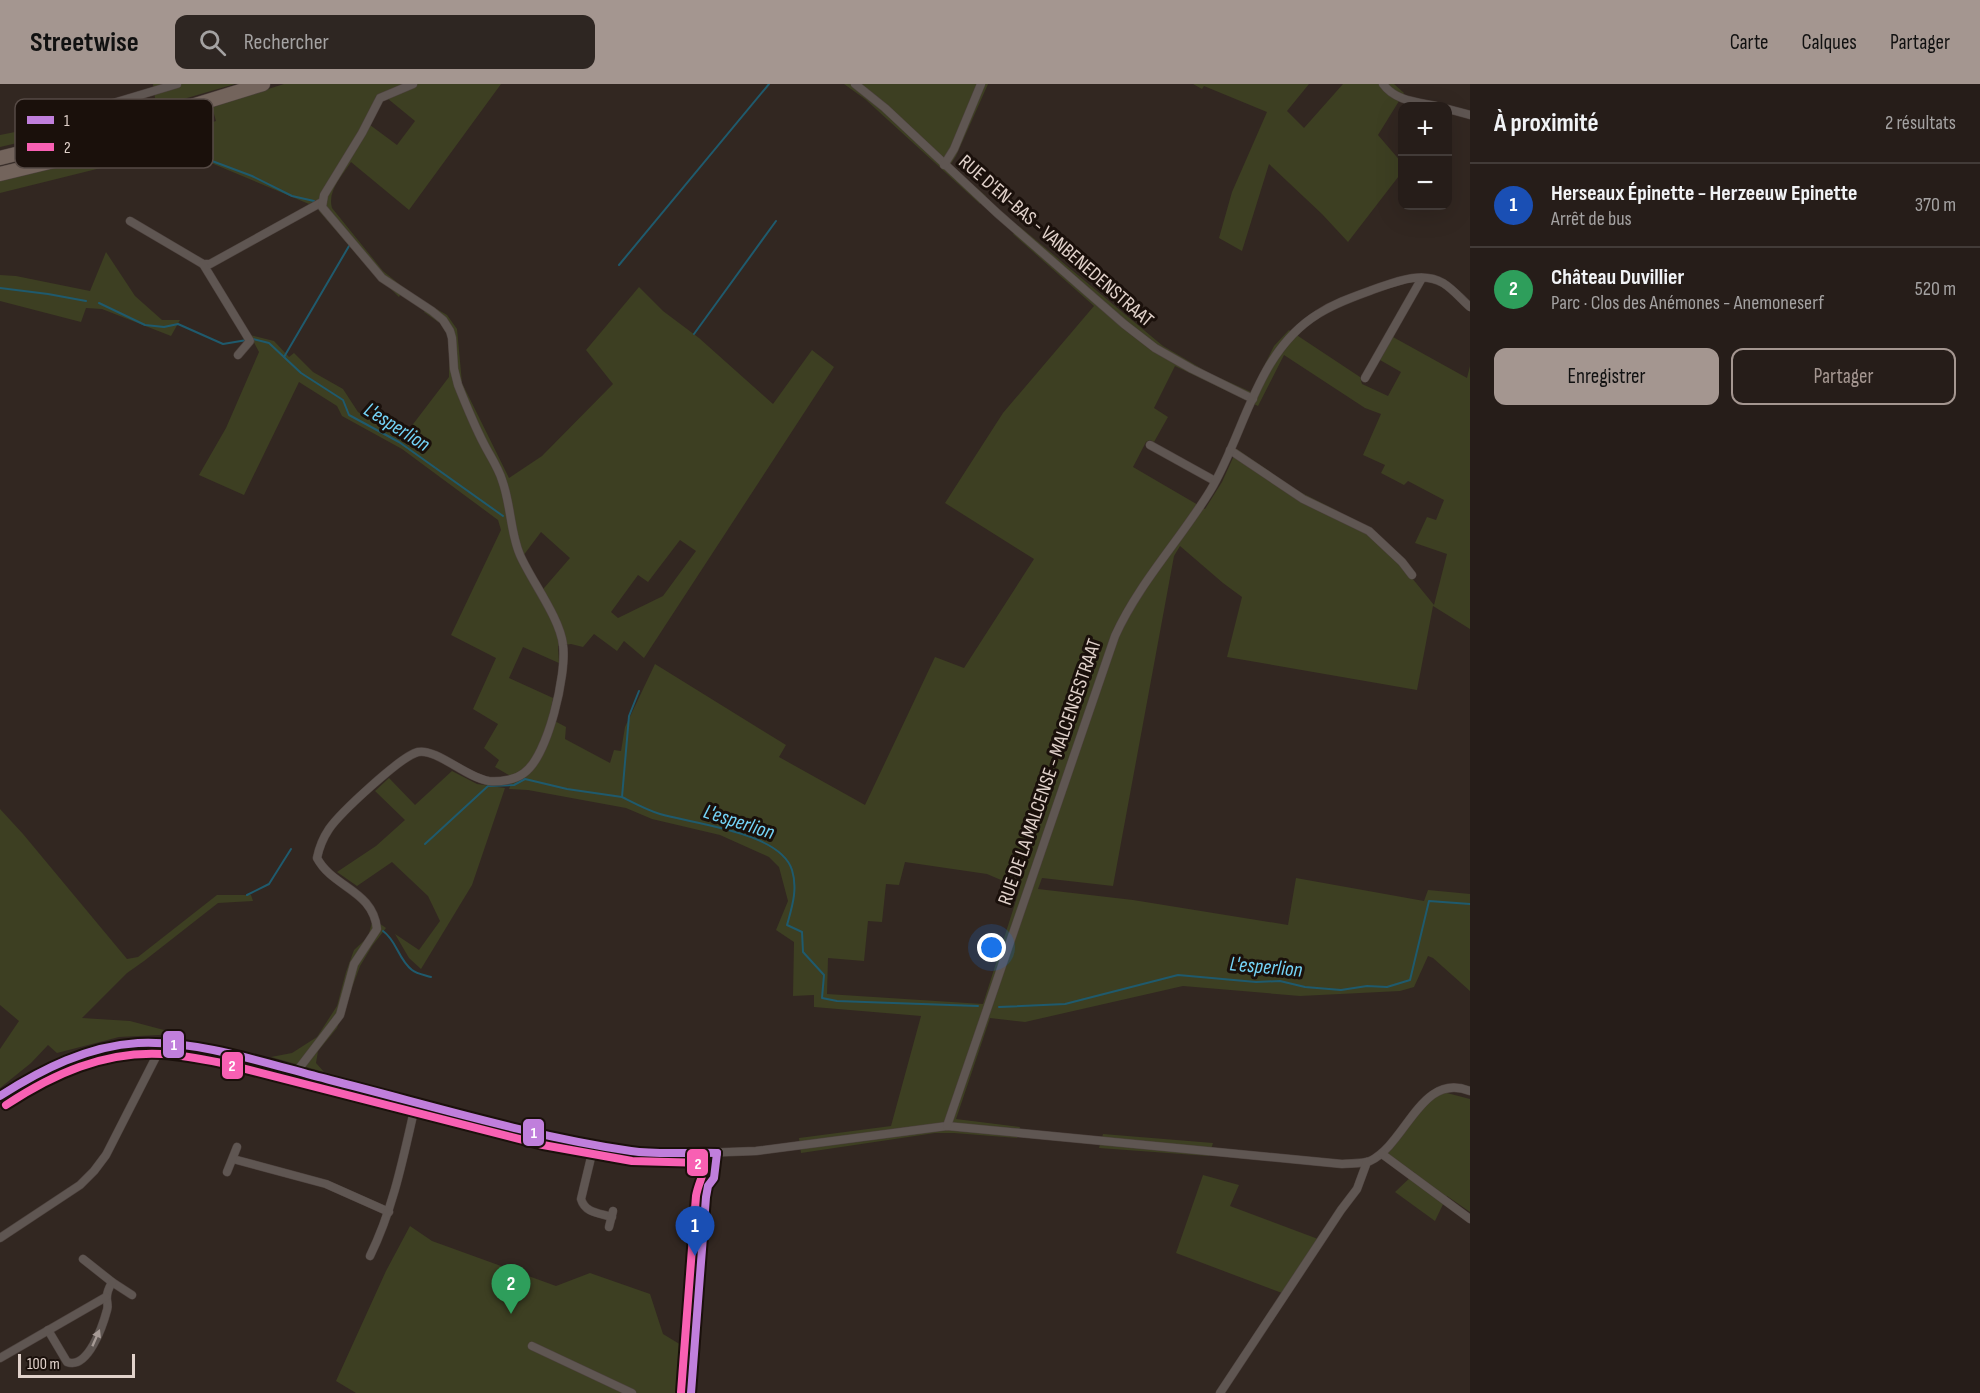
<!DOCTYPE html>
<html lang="fr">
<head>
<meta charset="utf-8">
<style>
  body { margin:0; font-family:"Sofia Sans Condensed",sans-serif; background:#2e2622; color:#f1f3f6 }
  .controls { position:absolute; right:18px; top:18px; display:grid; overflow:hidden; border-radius:12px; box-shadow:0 6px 24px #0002 }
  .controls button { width:54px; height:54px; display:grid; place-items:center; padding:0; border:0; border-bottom:2px solid #423b38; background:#261d19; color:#f1f3f6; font:30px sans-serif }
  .scale { position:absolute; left:18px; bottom:15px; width:117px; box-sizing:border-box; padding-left:6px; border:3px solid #e1d2cb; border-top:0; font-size:16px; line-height:21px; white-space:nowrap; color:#e1d2cb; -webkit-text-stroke:4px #1a100b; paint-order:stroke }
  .you { position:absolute; left:992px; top:864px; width:21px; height:21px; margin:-15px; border:4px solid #fff; border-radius:50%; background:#1a73e8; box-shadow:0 0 0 9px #1a73e833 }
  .badge { display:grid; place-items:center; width:39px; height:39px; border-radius:50%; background:#a49690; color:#fff; font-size:20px; font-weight:700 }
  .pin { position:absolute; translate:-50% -50px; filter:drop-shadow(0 2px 3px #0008) }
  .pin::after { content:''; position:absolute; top:32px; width:21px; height:18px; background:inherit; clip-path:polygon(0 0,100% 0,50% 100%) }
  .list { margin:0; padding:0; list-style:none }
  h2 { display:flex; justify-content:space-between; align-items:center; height:78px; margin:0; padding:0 24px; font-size:26px }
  h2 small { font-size:20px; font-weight:400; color:#a4a2a2 }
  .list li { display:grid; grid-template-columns:39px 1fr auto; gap:18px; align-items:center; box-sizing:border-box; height:84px; padding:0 24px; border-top:2px solid #423b38 }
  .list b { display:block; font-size:22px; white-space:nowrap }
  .list p { margin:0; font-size:20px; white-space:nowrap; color:#a4a2a2 }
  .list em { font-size:20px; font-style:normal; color:#a4a2a2 }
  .actions { display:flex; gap:12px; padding:18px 24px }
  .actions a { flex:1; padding:14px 0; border:2px solid #a49690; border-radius:12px; text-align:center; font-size:21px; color:#a49690 }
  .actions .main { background:#a49690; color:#111 }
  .icon { flex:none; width:33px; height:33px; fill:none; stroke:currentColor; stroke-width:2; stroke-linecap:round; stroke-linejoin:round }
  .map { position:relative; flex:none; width:1470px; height:1309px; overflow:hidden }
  header { display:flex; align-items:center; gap:36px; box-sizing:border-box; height:84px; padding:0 30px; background:#a49690; color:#111 }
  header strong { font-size:28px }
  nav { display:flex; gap:33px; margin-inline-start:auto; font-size:21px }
  .search { width:420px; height:54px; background:#2e2622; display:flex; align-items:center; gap:15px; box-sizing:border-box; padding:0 21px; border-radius:12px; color:#a4a2a2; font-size:22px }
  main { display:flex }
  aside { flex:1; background:#261d19 }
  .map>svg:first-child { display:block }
</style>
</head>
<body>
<header>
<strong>Streetwise</strong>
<div class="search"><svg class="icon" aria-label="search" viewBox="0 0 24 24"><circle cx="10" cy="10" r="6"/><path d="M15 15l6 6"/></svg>Rechercher</div>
<nav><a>Carte</a><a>Calques</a><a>Partager</a></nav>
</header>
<main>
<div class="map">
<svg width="1470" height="1309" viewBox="0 0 1470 1309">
  <rect width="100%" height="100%" fill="#322721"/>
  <!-- green -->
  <g fill="#3d3f22" fill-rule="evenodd">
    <path d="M153 0H235L91 42 0 63V51L60 39 155 14Z"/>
    <path d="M284 0H501L409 126 351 78C342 92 327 107 332 124L383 187 404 204 399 213 364 179 319 127 317 116 309 120 173 63 121 79 0 109V95L89 74 216 37 212 23ZM376 12 387 14 415 37 397 61 366 38Z"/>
    <path d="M844 0H988L956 72 950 81 986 112 980 120 865 15Z"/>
    <path d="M1193 0H1309L1287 27 1304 44 1343 0H1394L1404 9 1378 51 1402 79V88L1348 158 1322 130 1269 80 1242 167 1219 154 1232 108 1267 28 1204 2 1202 5Z"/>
    <path d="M1019 142 1163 262 1209 289 1251 308 1274 262 1289 246 1360 293 1362 300 1388 312 1401 288 1380 276 1393 253 1467 294 1470 282V545L1433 522 1417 606 1227 573 1242 513 1223 499 1180 462 1174 472 1113 802 1042 794 1038 805 1133 816 1288 841 1296 794 1424 817 1428 806 1470 810V907L1433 874 1428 872 1414 903 1400 907 1300 912 1183 902 1025 938 990 934 956 1035 1020 1043 1017 1054 954 1049H935L801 1069 799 1054 891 1042 921 932 814 923V911L793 912 794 858 776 846 788 817 779 783 769 773 720 751 652 735 626 724 528 706 509 705 511 699 517 696 495 683 499 676 484 664 498 640 473 625 496 574 451 551 501 446 498 436 402 365 342 332 337 322 299 298 244 411 199 391 226 344 259 268 250 251 274 257 289 273 294 269 313 288 343 305 358 328 381 342 404 352 449 293V254L441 240 424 228 428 220 447 231 457 245 462 299 509 394 542 372 613 300 586 266 639 203 663 227 699 254 773 320 812 266 834 283 644 574 624 557 617 567 594 550 583 563 571 560 558 562 559 579 523 563 509 594 553 614 549 634 566 643 565 655 610 679 614 666 621 667 625 643 655 580 786 661 779 673 865 721 935 573 964 584 1034 475 945 419 1003 329 1094 222 1013 150ZM1284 271 1365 324 1381 330 1363 371 1385 381 1381 389 1404 401 1408 397 1444 416 1436 436 1427 433 1415 459 1447 470 1434 521 1403 483 1369 450 1335 433 1338 427 1298 407 1237 365 1222 398 1205 425 1133 383 1146 358 1150 356 1154 358 1168 333 1154 324 1175 282 1258 322ZM541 448 570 474 538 511 520 476ZM680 456 696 467 663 512 618 534 611 528 638 491 648 498ZM905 778 987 790 1020 804 983 920 827 910 828 874 864 877 868 837 882 838 886 800 899 801Z"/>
    <path d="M106 168 135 212 162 236H180L171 252 102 225 86 224 81 238 0 217V191L16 192 90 207Z"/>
    <path d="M452 687 477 700 505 704 472 801 421 885 409 874 395 850 419 866 440 837 428 812 392 778 357 802 337 788 376 762 405 736 375 707 389 694 415 721Z"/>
    <path d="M0 725 23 750 127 875 138 873 217 811H251L253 817 218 819 144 877 127 889 82 934 130 937 179 950 119 953 57 969 48 961 31 979 0 1004V965L19 937 0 921Z"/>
    <path d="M373 835 386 844 372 862 360 882 337 944 318 967 316 979 324 988 271 973 292 969 317 953 337 922 346 888 354 866 368 853Z"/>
    <path d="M1443 1008 1470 1015V1128L1447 1112 1435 1137 1395 1108 1415 1089 1387 1070 1429 1017Z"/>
    <path d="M1103 1050 1213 1059 1209 1072 1099 1064Z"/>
    <path d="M1203 1091 1239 1101 1230 1122 1318 1155 1282 1209 1176 1169Z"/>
    <path d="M410 1142 432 1157 556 1202 590 1189 650 1210 663 1250 691 1267 687 1309H356L336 1297 386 1187Z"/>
  </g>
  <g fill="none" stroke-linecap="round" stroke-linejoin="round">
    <!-- stream -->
    <g stroke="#1f5a6d" stroke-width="2">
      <path d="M180 65 252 92 292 112 314 117"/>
      <path d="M619 181 769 0"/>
      <path d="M0 204 48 210 86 217"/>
      <path d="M99 219 145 241 164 243 178 240 223 260 247 256"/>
      <path d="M694 250 776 137"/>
      <path d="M253 255 269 259 301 289 343 316 349 331 399 358 503 432"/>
      <path d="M284 273 349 162"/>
      <path d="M639 607 629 632 622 713C634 719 647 726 660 730 694 740 780 748 792 786 798 805 792 823 787 841L802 848 803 868 824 891 822 914 837 917 978 922"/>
      <path d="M425 760 488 702 514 701 525 695 567 705 622 713"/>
      <path d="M247 811 269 800 291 765"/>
      <path d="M383 847C397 857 398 875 412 886 417 890 425 891 431 893"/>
      <path d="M999 923 1065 920 1178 891 1256 898 1280 897 1305 903 1341 906 1367 902 1387 903 1410 896 1429 817 1470 820"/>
    </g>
    <defs>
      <g id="street">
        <path d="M855 0 885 24 997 129 1124 240 1155 264 1192 285 1253 315"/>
        <path d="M1383 0C1395 17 1417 18 1436 22"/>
        <path d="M1448 25 1470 31"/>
        <path d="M60 35 177 0"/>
        <path d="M944 81 954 65 981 0"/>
        <path d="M130 137 203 180H210L322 118"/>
        <path d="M203 180 250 257 238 271"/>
        <path d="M1365 294 1422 194"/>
        <path d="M1150 361 1215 397"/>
        <path d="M1230 366 1303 415 1369 447 1402 478 1412 491"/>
        <path d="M297 987 340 931 354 880 377 845C373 806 333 804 317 774 319 764 323 754 329 745 340 729 401 672 418 668 436 664 467 694 489 697 500 698 515 696 524 689 548 672 567 590 563 561 560 534 532 498 520 471 510 448 511 420 502 396 498 383 490 372 484 360 474 341 466 321 458 301L454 285 452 254 450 247 443 236 432 227 382 194 322 123 324 111 362 49 380 14 413 0"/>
        <path d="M0 1012C46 980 102 956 160 959 182 960 203 965 224 969L545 1051 633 1067 702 1069 756 1067 947 1042 1342 1080C1351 1079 1362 1080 1370 1077 1407 1059 1421 987 1470 1007"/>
        <path d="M947 1042 1115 552C1139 499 1180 456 1210 407 1245 349 1256 268 1318 230 1335 219 1353 213 1372 206 1393 199 1421 186 1443 199 1453 205 1461 215 1470 223"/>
        <path d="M594 1061 581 1115C585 1129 599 1129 612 1133"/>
        <path d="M702 1069 705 1093 708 1102"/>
        <path d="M1382 1070 1470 1135"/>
        <path d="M233 1075 326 1100 389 1128"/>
        <path d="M227 1088 237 1063"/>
        <path d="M609 1143 613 1127"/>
        <path d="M0 1154 80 1101 94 1087 106 1071 158 969 161 959"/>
        <path d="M370 1172C394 1123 404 1070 416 1018"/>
        <path d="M83 1175 112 1198 132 1211"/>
        <path d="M48 1246 67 1278C88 1286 103 1241 107 1226 109 1221 106 1217 107 1212 107 1207 110 1202 112 1198"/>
        <path d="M532 1262 632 1309"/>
        <path d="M0 1274 106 1213"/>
        <path d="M691 1309 706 1113 708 1102 714 1094 717 1069"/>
        <path d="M1220 1309 1341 1126 1357 1105 1367 1078"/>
      </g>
      <g id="highway">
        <path d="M0 74 124 43 263 0"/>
        <path d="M0 90 91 68 143 44"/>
      </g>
    </defs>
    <!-- street casing -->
    <use href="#street" stroke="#4d423e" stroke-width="9"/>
    <!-- highway casing -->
    <use href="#highway" stroke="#4d423e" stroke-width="15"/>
    <!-- street -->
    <use href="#street" stroke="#5f5652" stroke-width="8"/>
    <!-- highway -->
    <use href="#highway" stroke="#73645c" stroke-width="14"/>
    <defs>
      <g id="bus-1">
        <path d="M0 1012C42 985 88 962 138 959 201 956 270 981 330 996 429 1021 529 1052 631 1067 659 1071 689 1068 717 1069"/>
        <path d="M691 1309 706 1113 708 1102 714 1094 717 1069"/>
      </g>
      <path id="bus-2" d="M6 1021C53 990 104 967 162 970 182 971 202 975 222 979L543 1061 632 1077 705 1079C704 1091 698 1100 696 1112L681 1308"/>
    </defs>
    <!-- bus-1 casing -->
    <use href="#bus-1" stroke="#1a100b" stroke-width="12"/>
    <!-- bus-2 casing -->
    <use href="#bus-2" stroke="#1a100b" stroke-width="12"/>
    <!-- bus-1 -->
    <use href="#bus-1" stroke="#c07fdc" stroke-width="8"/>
    <!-- bus-2 -->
    <use href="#bus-2" stroke="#f860b3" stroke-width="8"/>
  </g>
  <!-- one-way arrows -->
  <defs><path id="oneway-solid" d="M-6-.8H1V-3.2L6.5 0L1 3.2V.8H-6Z" transform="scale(1.5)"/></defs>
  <use fill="#a69a95" href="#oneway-solid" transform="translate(96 1254) rotate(-66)"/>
  <g text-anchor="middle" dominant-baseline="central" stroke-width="6" stroke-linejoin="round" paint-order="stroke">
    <!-- street labels -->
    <g font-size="20" fill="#e1d2cb" stroke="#1a100b">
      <text transform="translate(1056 157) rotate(41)">RUE D'EN-BAS - VANBENEDENSTRAAT</text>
      <text transform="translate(1050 688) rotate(-71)">RUE DE LA MALCENSE - MALCENSESTRAAT</text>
    </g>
    <!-- water labels -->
    <g font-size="21" font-style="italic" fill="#74d4f8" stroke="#1a100b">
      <text transform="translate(397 343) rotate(32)">L'esperlion</text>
      <text transform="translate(739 738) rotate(18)">L'esperlion</text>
      <text transform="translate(1266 883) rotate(5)">L'esperlion</text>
    </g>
  </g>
  <!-- legend -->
  <rect x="15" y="15" width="198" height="69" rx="9" fill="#1a100b" stroke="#564a45" stroke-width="1.5"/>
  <rect x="27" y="32" width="27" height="8" fill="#c07fdc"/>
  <rect x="27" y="59" width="27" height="8" fill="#f860b3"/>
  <g font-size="16" fill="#e1d2cb">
    <text x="64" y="42">1</text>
    <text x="64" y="69">2</text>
  </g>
  <g stroke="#1a100b" stroke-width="2">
    <rect x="162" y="946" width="23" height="29" rx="6" fill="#c07fdc"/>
    <rect x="221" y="967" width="23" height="29" rx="6" fill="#f860b3"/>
    <rect x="522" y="1034" width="23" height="29" rx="6" fill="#c07fdc"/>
    <rect x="686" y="1064" width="23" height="29" rx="6" fill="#f860b3"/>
  </g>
  <g font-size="16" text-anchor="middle" font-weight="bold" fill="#fff">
    <text x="174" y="966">1</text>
    <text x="232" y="987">2</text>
    <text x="534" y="1054">1</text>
    <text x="698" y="1085">2</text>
  </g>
</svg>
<div class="controls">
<button>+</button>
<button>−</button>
</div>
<div class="scale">100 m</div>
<div class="you"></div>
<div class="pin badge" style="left:695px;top:1172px;background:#1a4fb4">1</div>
<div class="pin badge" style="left:511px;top:1230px;background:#2e9e5b">2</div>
</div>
<aside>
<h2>À proximité<small>2 résultats</small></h2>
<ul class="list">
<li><span class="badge" style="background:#1a4fb4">1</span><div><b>Herseaux Épinette - Herzeeuw Epinette</b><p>Arrêt de bus</p></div><em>370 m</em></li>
<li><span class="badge" style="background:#2e9e5b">2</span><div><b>Château Duvillier</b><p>Parc · Clos des Anémones - Anemoneserf</p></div><em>520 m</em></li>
</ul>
<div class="actions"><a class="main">Enregistrer</a><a>Partager</a></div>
</aside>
</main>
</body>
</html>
